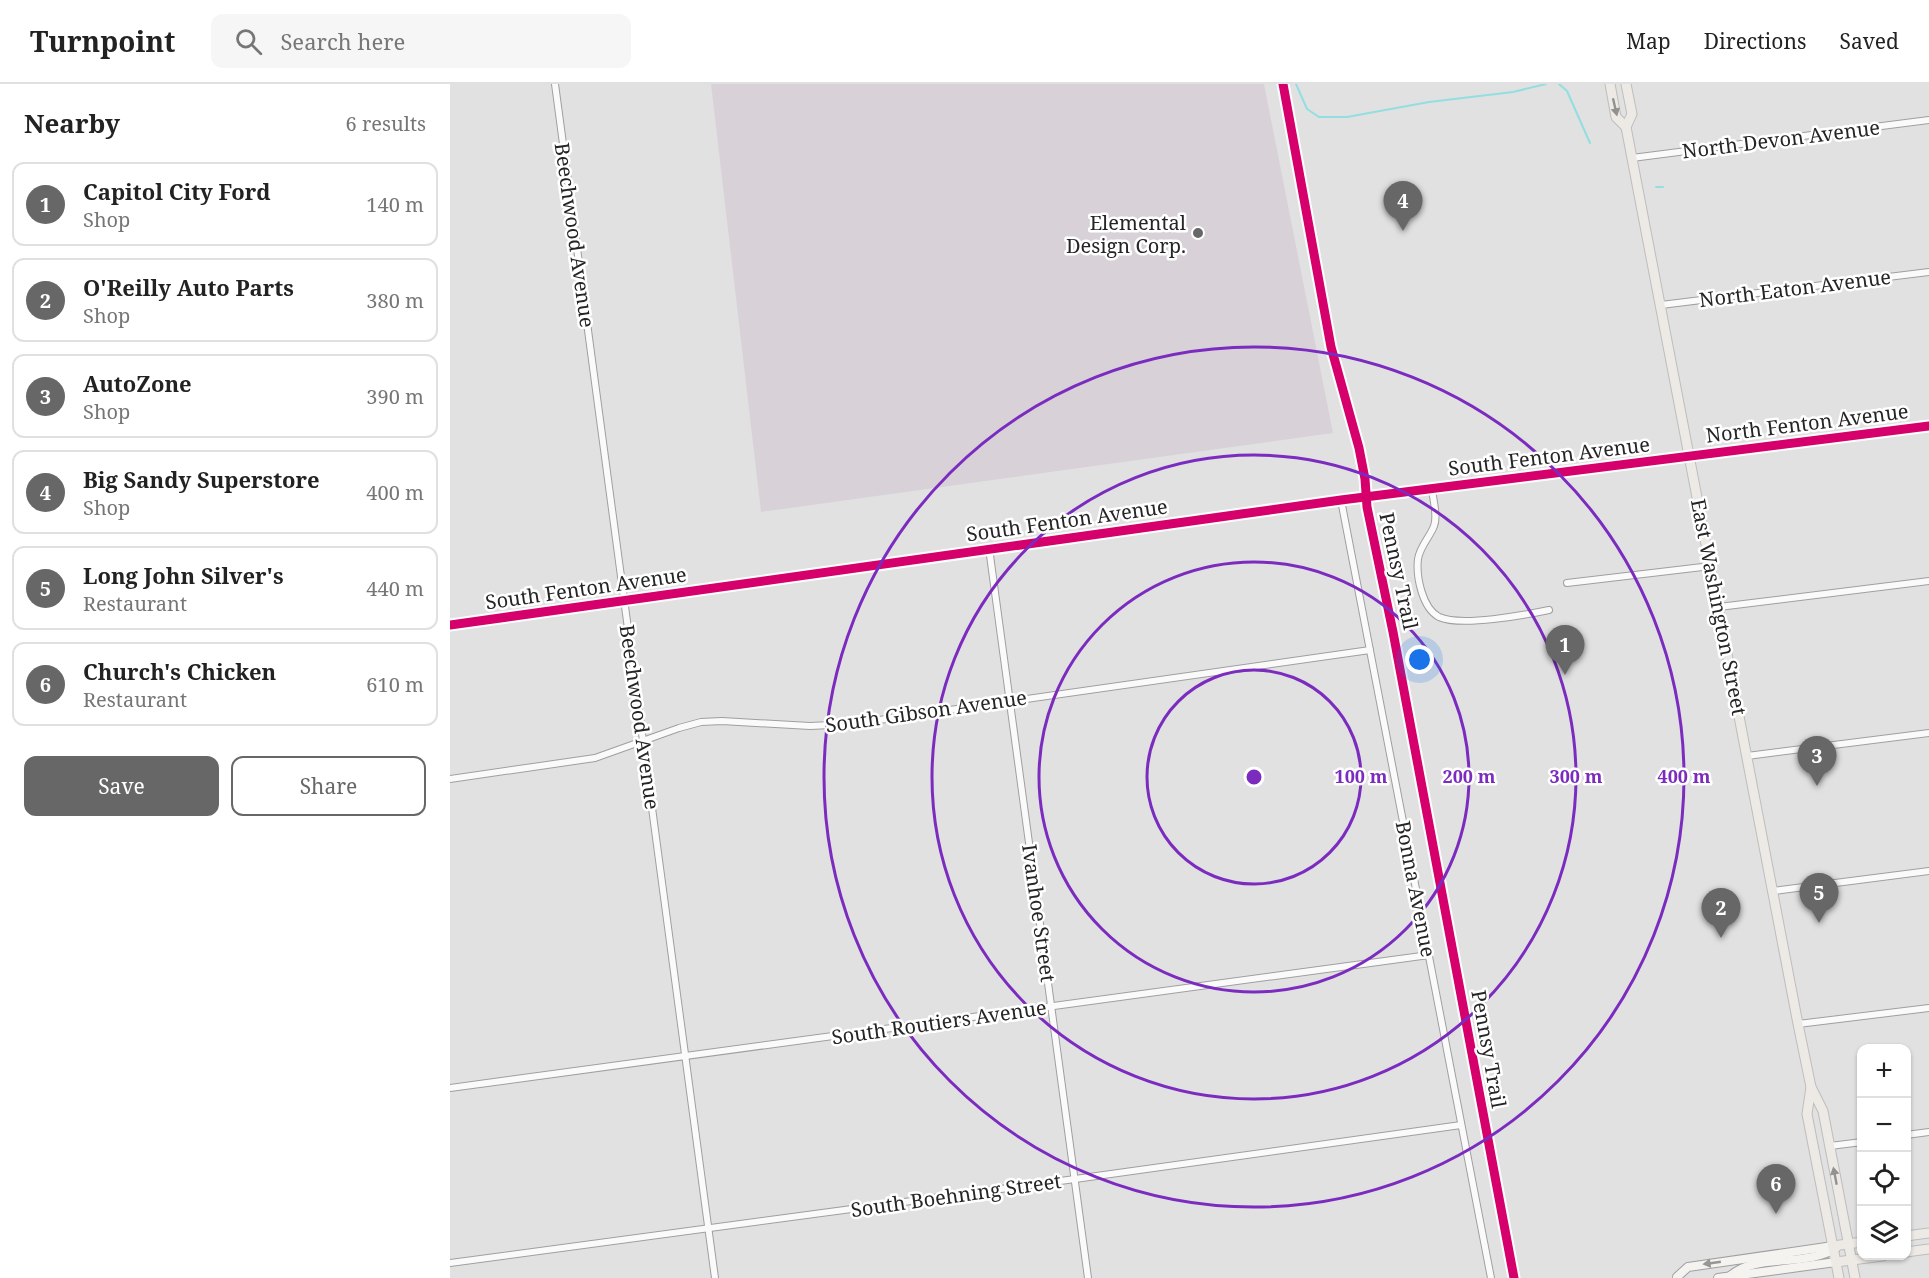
<!DOCTYPE html>
<html lang="en">
<head>
<meta charset="utf-8">
<style>
  body { margin:0; font-family:"Noto Serif",serif; background:#f6f6f6; color:#222 }
  .controls { position:absolute; right:18px; bottom:18px; display:grid; overflow:hidden; border-radius:12px; box-shadow:0 2px 4px #0004 }
  .controls button { width:54px; height:54px; display:grid; place-items:center; padding:0; border:0; border-bottom:2px solid #e0e0e0; background:#fff; color:#222; font:30px sans-serif }
  .you { position:absolute; left:970px; top:576px; width:21px; height:21px; margin:-15px; border:4px solid #fff; border-radius:50%; background:#1a73e8; box-shadow:0 0 0 9px #1a73e833 }
  .badge { display:grid; place-items:center; width:39px; height:39px; border-radius:50%; background:#686768; color:#fff; font-size:20px; font-weight:700 }
  .pin { position:absolute; translate:-50% -50px; filter:drop-shadow(0 2px 3px #0008) }
  .pin::after { content:''; position:absolute; top:32px; width:21px; height:18px; background:inherit; clip-path:polygon(0 0,100% 0,50% 100%) }
  .list { margin:0; padding:0; list-style:none }
  h2 { display:flex; justify-content:space-between; align-items:center; height:78px; margin:0; padding:0 24px; font-size:26px }
  h2 small { font-size:20px; font-weight:400; color:#767676 }
  .list li { display:grid; grid-template-columns:39px 1fr auto; gap:18px; align-items:center; box-sizing:border-box; height:84px; margin:0 12px 12px; padding:0 12px; border:2px solid #e0e0e0; border-radius:12px }
  .list b { display:block; font-size:22px; white-space:nowrap }
  .list p { margin:0; font-size:20px; white-space:nowrap; color:#767676 }
  .list em { font-size:20px; font-style:normal; color:#767676 }
  .actions { display:flex; gap:12px; padding:18px 24px }
  .actions a { flex:1; padding:14px 0; border:2px solid #686768; border-radius:12px; text-align:center; font-size:21px; color:#686768 }
  .actions .main { background:#686768; color:#fff }
  .icon { flex:none; width:33px; height:33px; fill:none; stroke:currentColor; stroke-width:2; stroke-linecap:round; stroke-linejoin:round }
  .map { position:relative; flex:none; width:1479px; height:1194px; overflow:hidden }
  header { display:flex; align-items:center; gap:36px; box-sizing:border-box; height:84px; padding:0 30px; background:#fff; border-bottom:2px solid #e0e0e0 }
  header strong { font-size:28px }
  nav { display:flex; gap:33px; margin-inline-start:auto; font-size:21px }
  .search { width:420px; height:54px; background:#f6f6f6; display:flex; align-items:center; gap:15px; box-sizing:border-box; padding:0 21px; border-radius:12px; color:#767676; font-size:22px }
  main { display:flex }
  aside { flex:1; background:#fff }
  .map>svg:first-child { display:block }
</style>
</head>
<body>
<header>
<strong>Turnpoint</strong>
<div class="search"><svg class="icon" aria-label="search" viewBox="0 0 24 24"><circle cx="10" cy="10" r="6"/><path d="M15 15l6 6"/></svg>Search here</div>
<nav><a>Map</a><a>Directions</a><a>Saved</a></nav>
</header>
<main>
<aside>
<h2>Nearby<small>6 results</small></h2>
<ul class="list">
<li><span class="badge">1</span><div><b>Capitol City Ford</b><p>Shop</p></div><em>140 m</em></li>
<li><span class="badge">2</span><div><b>O'Reilly Auto Parts</b><p>Shop</p></div><em>380 m</em></li>
<li><span class="badge">3</span><div><b>AutoZone</b><p>Shop</p></div><em>390 m</em></li>
<li><span class="badge">4</span><div><b>Big Sandy Superstore</b><p>Shop</p></div><em>400 m</em></li>
<li><span class="badge">5</span><div><b>Long John Silver's</b><p>Restaurant</p></div><em>440 m</em></li>
<li><span class="badge">6</span><div><b>Church's Chicken</b><p>Restaurant</p></div><em>610 m</em></li>
</ul>
<div class="actions"><a class="main">Save</a><a>Share</a></div>
</aside>
<div class="map">
<svg width="1479" height="1194" viewBox="0 0 1479 1194">
  <rect width="100%" height="100%" fill="#e2e1e2"/>
  <!-- built -->
  <path fill="#d8d2d8" d="M261 0H814L883 349 311 428Z"/>
  <g fill="none" stroke-linecap="round" stroke-linejoin="round">
    <!-- stream -->
    <g stroke="#92dee0" stroke-width="2">
      <path d="M846 0 857 25 869 33H897L979 18 1063 8 1096 0"/>
      <path d="M1109 0 1117 7 1140 59"/>
      <path d="M1206 103H1213"/>
    </g>
    <defs>
      <g id="minor">
        <path d="M105 0 265 1194"/>
        <path d="M1182 74 1479 36"/>
        <path d="M1211 221 1479 188"/>
        <path d="M982 405C983 416 988 432 984 442 980 453 970 462 968 475 966 492 972 524 989 533 1011 543 1075 531 1099 526"/>
        <path d="M891 416 1041 1194"/>
        <path d="M539 464 638 1194"/>
        <path d="M1117 499 1261 482"/>
        <path d="M1269 523 1479 497"/>
        <path d="M1297 672 1479 649"/>
        <path d="M0 695 145 674 229 644 251 638 272 637 360 642 401 640 920 566"/>
        <path d="M1323 807 1479 787"/>
        <path d="M1348 940 1479 924"/>
        <path d="M0 1004 979 871"/>
        <path d="M1456 1051 1479 1048"/>
        <path d="M1380 1062 1412 1058"/>
        <path d="M0 1179 625 1095 1011 1041"/>
      </g>
      <path id="tertiary" d="M0 541 891 416 1479 342"/>
      <g id="secondary">
        <path d="M1227 1193 1238 1183 1383 1162"/>
        <path d="M1279 1193C1305 1168 1356 1184 1386 1164"/>
        <path d="M1268 1194 1386 1178"/>
      </g>
      <g id="primary">
        <path d="M1160 0 1166 33 1176 43"/>
        <path d="M1176 0 1182 30 1176 43 1348 940 1361 1003 1373 1027 1405 1194"/>
        <path d="M1361 1003 1357 1030 1389 1194"/>
        <path d="M1456 1152 1479 1149"/>
        <path d="M1383 1162 1412 1158"/>
        <path d="M1456 1168 1479 1165"/>
        <path d="M1386 1178 1433 1172"/>
      </g>
    </defs>
    <!-- minor casing -->
    <use href="#minor" stroke="#a09fa0" stroke-width="8"/>
    <!-- tertiary casing -->
    <use href="#tertiary" stroke="#a09fa0" stroke-width="10"/>
    <!-- secondary casing -->
    <use href="#secondary" stroke="#a09fa0" stroke-width="10"/>
    <!-- primary casing -->
    <use href="#primary" stroke="#bdbdbd" stroke-width="11"/>
    <!-- minor -->
    <use href="#minor" stroke="#fbfafb" stroke-width="6"/>
    <!-- tertiary -->
    <use href="#tertiary" stroke="#fbfafb" stroke-width="8"/>
    <!-- secondary -->
    <use href="#secondary" stroke="#f4f3f0" stroke-width="8"/>
    <!-- primary -->
    <use href="#primary" stroke="#edeae6" stroke-width="9"/>
    <defs>
      <g id="cycleway">
        <path d="M833 0 881 263 909 364 915 395 917 423 943 548 1064 1194"/>
        <path d="M0 541 891 416 1479 342"/>
      </g>
    </defs>
    <!-- cycleway casing -->
    <use href="#cycleway" stroke="#fff" stroke-width="13"/>
    <!-- cycleway -->
    <use href="#cycleway" stroke="#d6006c" stroke-width="9"/>
  </g>
  <!-- one-way arrows -->
  <defs><path id="oneway-solid" d="M-6-.8H1V-3.2L6.5 0L1 3.2V.8H-6Z" transform="scale(1.5)"/></defs>
  <g fill="#939190">
    <use href="#oneway-solid" transform="translate(1165 23) rotate(77)"/>
    <use href="#oneway-solid" transform="translate(1385 1092) rotate(-101)"/>
  </g>
  <use fill="#979695" href="#oneway-solid" transform="translate(1262 1179) rotate(172)"/>
  <!-- distance rings -->
  <g fill="none" stroke="#7b2cbf" stroke-width="3">
    <circle cx="804" cy="693" r="107"/>
    <circle cx="804" cy="693" r="215"/>
    <circle cx="804" cy="693" r="322"/>
    <circle cx="804" cy="693" r="430"/>
  </g>
  <!-- markers -->
  <circle fill="#686768" stroke="#fff" stroke-width="2" cx="748" cy="149" r="6"/>
  <g text-anchor="middle" dominant-baseline="central" stroke-width="5" stroke-linejoin="round" paint-order="stroke">
    <!-- street labels -->
    <g font-size="20" fill="#262526" stroke="#fff">
      <text transform="translate(1331 55) rotate(-7)">North Devon Avenue</text>
      <text transform="translate(125 151) rotate(82)">Beechwood Avenue</text>
      <text transform="translate(1345 204) rotate(-7)">North Eaton Avenue</text>
      <text transform="translate(1357 339) rotate(-7)">North Fenton Avenue</text>
      <text transform="translate(1099 372) rotate(-7)">South Fenton Avenue</text>
      <text transform="translate(617 436) rotate(-8)">South Fenton Avenue</text>
      <text transform="translate(949 487) rotate(78)">Pennsy Trail</text>
      <text transform="translate(136 504) rotate(-8)">South Fenton Avenue</text>
      <text transform="translate(1269 523) rotate(79)">East Washington Street</text>
      <text transform="translate(476 627) rotate(-8)">South Gibson Avenue</text>
      <text transform="translate(190 633) rotate(82)">Beechwood Avenue</text>
      <text transform="translate(966 805) rotate(79)">Bonna Avenue</text>
      <text transform="translate(589 829) rotate(82)">Ivanhoe Street</text>
      <text transform="translate(489 938) rotate(-8)">South Routiers Avenue</text>
      <text transform="translate(1039 965) rotate(80)">Pennsy Trail</text>
      <text transform="translate(506 1111) rotate(-8)">South Boehning Street</text>
    </g>
    <!-- poi labels -->
    <g font-size="20" fill="#262526" stroke="#fff" text-anchor="end">
      <text x="736" y="138">Elemental<tspan x="736" dy="23">Design Corp.</tspan></text>
    </g>
  </g>
  <circle cx="804" cy="693" r="9" fill="#7b2cbf" stroke="#fff" stroke-width="3"/>
  <g font-size="18" text-anchor="middle" font-weight="bold" fill="#7b2cbf" stroke="#fff" stroke-width="5" stroke-linejoin="round" paint-order="stroke">
    <text x="911" y="699">100 m</text>
    <text x="1019" y="699">200 m</text>
    <text x="1126" y="699">300 m</text>
    <text x="1234" y="699">400 m</text>
  </g>
</svg>
<div class="controls">
<button>+</button>
<button>−</button>
<button><svg class="icon" aria-label="locate" viewBox="0 0 24 24"><circle cx="12" cy="12" r="6"/><path d="M12 2v4M12 18v4M2 12h4M18 12h4"/></svg></button>
<button><svg class="icon" aria-label="layers" viewBox="0 0 24 24"><path d="M12 4l9 5-9 5-9-5zM3 14l9 5 9-5"/></svg></button>
</div>
<div class="you"></div>
<div class="pin badge" style="left:1115px;top:591px">1</div>
<div class="pin badge" style="left:1271px;top:854px">2</div>
<div class="pin badge" style="left:1367px;top:702px">3</div>
<div class="pin badge" style="left:953px;top:147px">4</div>
<div class="pin badge" style="left:1369px;top:839px">5</div>
<div class="pin badge" style="left:1326px;top:1130px">6</div>
</div>
</main>
</body>
</html>
